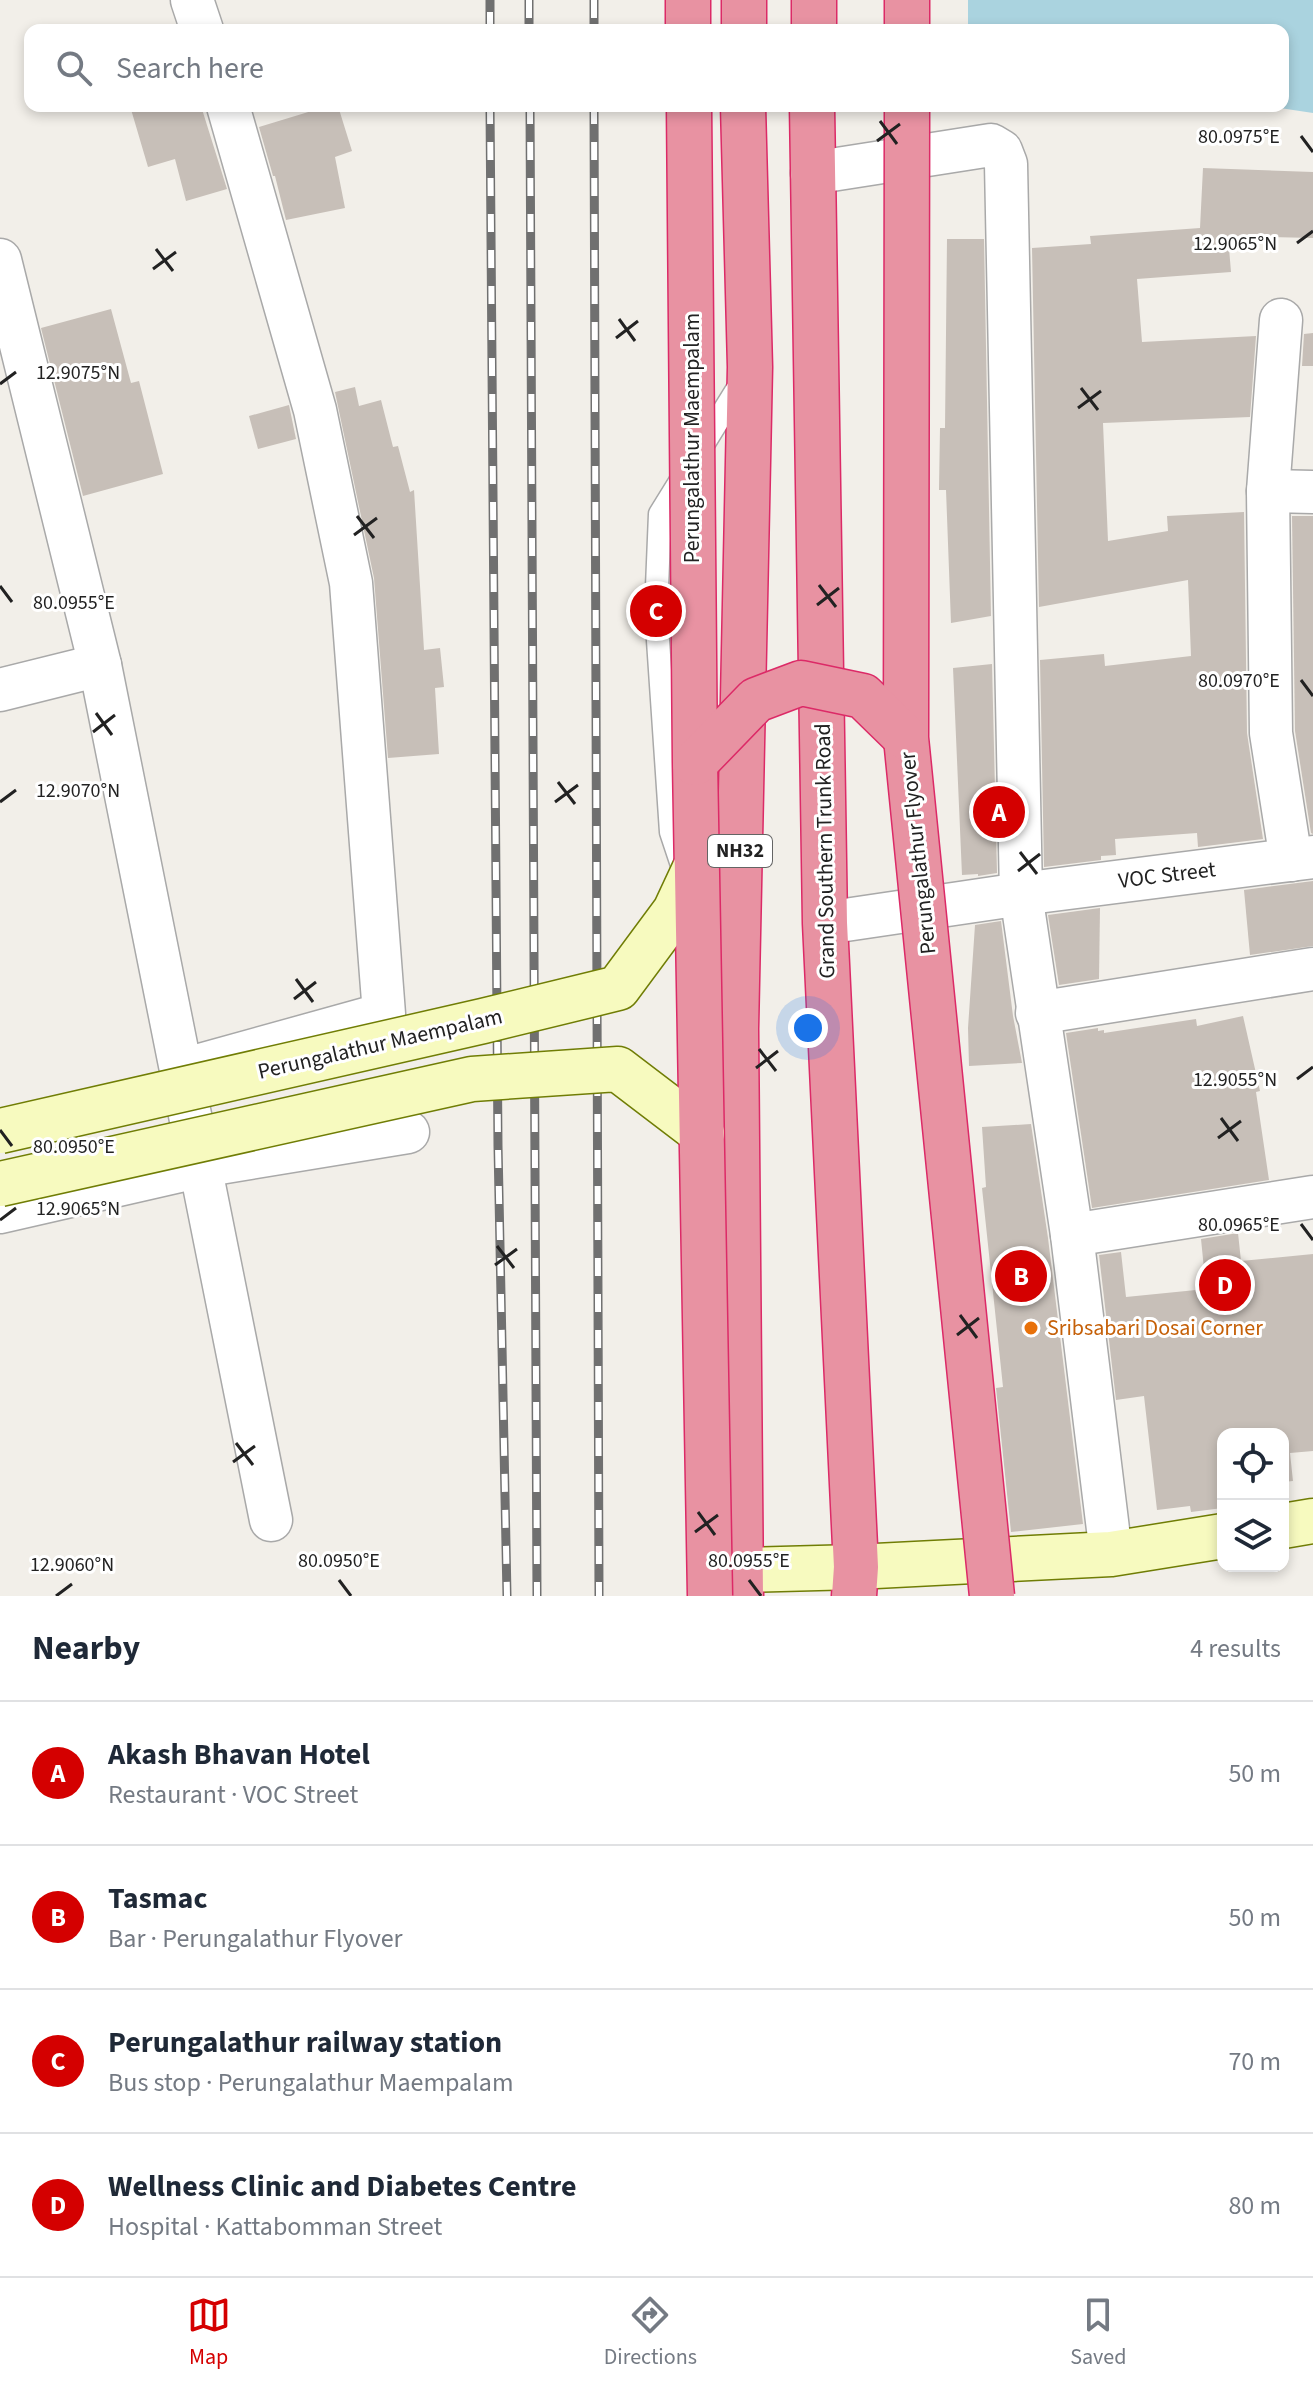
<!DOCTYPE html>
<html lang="en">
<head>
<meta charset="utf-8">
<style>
  body { margin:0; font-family:"Source Sans 3",sans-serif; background:#f6f6f7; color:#1f2937 }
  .controls { position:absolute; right:24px; bottom:24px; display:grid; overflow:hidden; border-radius:16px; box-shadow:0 4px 12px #0003 }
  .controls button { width:72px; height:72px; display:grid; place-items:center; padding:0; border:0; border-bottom:2px solid #e0e1e3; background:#fff; color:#1f2937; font:40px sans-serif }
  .you { position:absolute; left:808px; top:1028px; width:28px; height:28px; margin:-20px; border:6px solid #fff; border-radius:50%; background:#1a73e8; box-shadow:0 0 0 12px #1a73e833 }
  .badge { display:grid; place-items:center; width:52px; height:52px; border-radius:50%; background:#d40000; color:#fff; font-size:26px; font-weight:700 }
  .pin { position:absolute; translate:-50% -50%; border:4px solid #fff; box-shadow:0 2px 8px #0006 }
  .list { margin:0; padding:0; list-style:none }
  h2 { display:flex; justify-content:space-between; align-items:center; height:104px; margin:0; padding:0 32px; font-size:34px }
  h2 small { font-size:26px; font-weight:400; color:#747a83 }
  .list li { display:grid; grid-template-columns:52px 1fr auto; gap:24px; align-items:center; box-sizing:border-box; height:144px; padding:0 32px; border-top:2px solid #e0e1e3 }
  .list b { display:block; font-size:30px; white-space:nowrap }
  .list p { margin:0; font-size:26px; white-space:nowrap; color:#747a83 }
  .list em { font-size:26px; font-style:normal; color:#747a83 }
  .icon { flex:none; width:44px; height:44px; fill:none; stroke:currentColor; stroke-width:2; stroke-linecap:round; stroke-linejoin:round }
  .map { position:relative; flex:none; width:1313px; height:1596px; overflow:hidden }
  .search { position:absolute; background:#fff; box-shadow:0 4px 12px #0003; left:24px; right:24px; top:24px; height:88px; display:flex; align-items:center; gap:20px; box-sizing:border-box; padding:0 28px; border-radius:16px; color:#747a83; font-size:30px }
  .sheet { height:680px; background:#fff }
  nav { display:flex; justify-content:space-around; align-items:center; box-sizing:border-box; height:112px; border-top:2px solid #e0e1e3; background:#fff; font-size:22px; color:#747a83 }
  nav a { display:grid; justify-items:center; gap:4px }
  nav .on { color:#d40000 }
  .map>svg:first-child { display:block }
</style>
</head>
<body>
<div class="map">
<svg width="1313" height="1596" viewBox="0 0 1313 1596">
  <rect width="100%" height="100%" fill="#f2efe9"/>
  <!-- water -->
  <path fill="#aad3df" d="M968 0H1313V113L1267 106H1283V30H968Z"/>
  <!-- building -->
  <g fill="#c7bfb8">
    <path d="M130 106H201L227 189 186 201 175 159 148 167Z"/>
    <path d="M328 106H338L352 151 335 157 345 208 286 220 275 176H273L259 127Z"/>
    <path d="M1203 168 1313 172V238L1228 236 1231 272 1137 279 1142 342 1256 336 1250 417 1103 423 1108 541 1168 531 1167 516 1244 512 1247 733 1263 839 1198 847 1197 833 1115 839 1116 855 1101 856V860L1044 867 1040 660 1104 654 1105 666 1191 656 1188 580 1039 607 1032 248 1091 244 1090 236 1200 228Z"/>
    <path d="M947 239H984L991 616 951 623 946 490H939L940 428H945Z"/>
    <path d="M111 309 131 383 139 381 163 474 83 496 41 328Z"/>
    <path d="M1313 333V366H1302L1304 334Z"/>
    <path d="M355 387 359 406 381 400 393 447 398 446 410 492 414 490 424 650 440 648 444 687 435 688 439 754 388 758 374 578 335 392Z"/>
    <path d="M289 405 296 439 258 449 249 416Z"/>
    <path d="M1292 516H1313V834L1311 833 1295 731Z"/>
    <path d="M992 664 997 873 978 876V874L962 875 953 668Z"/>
    <path d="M1313 881V946L1250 955 1244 890Z"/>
    <path d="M1100 908 1099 979 1059 985 1048 915Z"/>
    <path d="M1001 921 1013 1016 1022 1063 969 1066 968 1028 975 925Z"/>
    <path d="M1243 1016 1260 1091 1256 1092 1269 1180 1092 1208 1066 1033 1098 1028V1031L1104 1030V1033L1196 1019 1197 1026Z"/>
    <path d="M1031 1124 1048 1238 1083 1524 1011 1532 996 1388 1003 1387 982 1188 986 1187 982 1127Z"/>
    <path d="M1238 1233 1241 1261 1313 1254V1451L1290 1453 1293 1481 1283 1482V1434H1223V1508L1191 1512 1190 1506 1157 1510 1144 1396 1116 1400 1099 1255 1121 1252 1126 1297 1206 1289 1201 1239Z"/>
  </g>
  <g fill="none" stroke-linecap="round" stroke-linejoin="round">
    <defs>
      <path id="lane" d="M683 868 671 832 656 611 660 514 743 380"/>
      <g id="street">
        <path d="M192 0 202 30"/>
        <path d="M812 173 991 145 1001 151 1006 164 1021 894 1072 1235 1111 1554"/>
        <path d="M0 260 100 665 271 1520"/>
        <path d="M1281 320 1268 491 1271 733 1291 860"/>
        <path d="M1268 491 1313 492"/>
        <path d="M0 690 100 665"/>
        <path d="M825 923 1021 894 1313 857"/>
        <path d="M1037 1013 1313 969"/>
        <path d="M186 1069 384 1014 351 583 315 410 228 106"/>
        <path d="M0 1212 201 1166 408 1132"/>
        <path d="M1072 1235 1313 1197"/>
      </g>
      <g id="secondary">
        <path d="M1283 1526 1313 1521"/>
        <path d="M741 1570 856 1567 1111 1554 1223 1536"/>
      </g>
      <g id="highway">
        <path d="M688 0V30"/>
        <path d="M744 30V0"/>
        <path d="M814 30V0"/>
        <path d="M907 30V0"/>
        <path d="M812 106 825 923 856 1567 854 1596"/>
        <path d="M741 1596 736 1029 750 367 743 106"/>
      </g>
    </defs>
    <!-- lane casing -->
    <use href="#lane" stroke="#a9a9a9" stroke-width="25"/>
    <!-- street casing -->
    <use href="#street" stroke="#a9a9a9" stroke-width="45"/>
    <!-- secondary casing -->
    <use href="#secondary" stroke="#707d05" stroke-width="47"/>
    <!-- highway casing -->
    <use href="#highway" stroke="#dc2a67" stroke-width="47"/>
    <!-- lane -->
    <use href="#lane" stroke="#fff" stroke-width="22"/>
    <!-- street -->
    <use href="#street" stroke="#fff" stroke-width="42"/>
    <!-- secondary -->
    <use href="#secondary" stroke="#f7fabf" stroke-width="44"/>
    <!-- highway -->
    <use href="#highway" stroke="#e892a2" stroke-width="44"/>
    <defs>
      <g id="rail">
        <path d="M529 0V30"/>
        <path d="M594 0V30"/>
        <path d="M490 30V0"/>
        <path d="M490 106 498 1146 507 1596"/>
        <path d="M530 106 537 1596"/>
        <path d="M594 106 599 1596"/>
      </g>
    </defs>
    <!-- rail casing -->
    <use href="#rail" stroke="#707070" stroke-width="9"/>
    <!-- rail -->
    <use href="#rail" stroke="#fff" stroke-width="6" stroke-dasharray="18" stroke-linecap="butt"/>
    <defs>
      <g id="secondary-bridge">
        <path d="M0 1131 483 1021 618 988 675 911 696 866"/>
        <path d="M0 1184 472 1079 618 1069 702 1133"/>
      </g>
      <g id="highway-bridge">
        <path d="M689 106 695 763 710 1596"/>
        <path d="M907 106 906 738 992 1596"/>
        <path d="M695 763 756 700 801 683 863 696 906 738"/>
      </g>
    </defs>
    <!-- secondary-bridge casing -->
    <use href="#secondary-bridge" stroke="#707d05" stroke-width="47" stroke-linecap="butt"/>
    <!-- highway-bridge casing -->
    <use href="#highway-bridge" stroke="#dc2a67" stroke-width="47" stroke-linecap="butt"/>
    <!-- secondary-bridge -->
    <use href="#secondary-bridge" stroke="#f7fabf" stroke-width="44"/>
    <!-- highway-bridge -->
    <use href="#highway-bridge" stroke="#e892a2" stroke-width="44"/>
  </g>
  <!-- ticks -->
  <path fill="none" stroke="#222" stroke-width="3" d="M880 121 897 144M1301 136 1313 152M877 141 900 124M1297 243 1313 231M156 249 173 271M153 269 176 252M619 319 635 341M616 338 638 321M0 384 16 372M1081 388 1098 410M1078 408 1101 391M357 516 374 538M354 535 377 518M819 585 836 607M0 586 12 602M817 605 839 588M1301 680 1313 696M96 713 112 735M93 732 115 715M558 782 575 804M0 802 16 790M555 802 578 785M1020 852 1037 874M1018 871 1040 854M296 979 313 1002M294 999 316 982M759 1049 776 1071M756 1068 778 1051M1297 1079 1313 1067M1221 1118 1238 1141M0 1130 12 1146M1218 1138 1241 1121M0 1220 16 1208M1301 1224 1313 1240M497 1246 514 1268M495 1265 517 1249M960 1315 977 1338M957 1335 979 1318M236 1443 253 1465M233 1462 255 1446M698 1512 715 1535M695 1532 718 1515M339 1580 351 1596M749 1580 761 1596M56 1596 72 1584"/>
  <!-- markers -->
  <circle fill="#e8710a" stroke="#fff" stroke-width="3" cx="1031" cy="1328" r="8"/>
  <g text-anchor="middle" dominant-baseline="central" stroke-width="6" stroke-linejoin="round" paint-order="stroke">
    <!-- shield labels -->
    <rect fill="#fff" stroke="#646464" stroke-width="2" x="708" y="835" width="64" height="32" rx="6"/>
    <g font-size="20" font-weight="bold" fill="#222">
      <text x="740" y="851">NH32</text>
    </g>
    <!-- street labels -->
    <g font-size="22" fill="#222" stroke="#fff">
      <text transform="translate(692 438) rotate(-90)">Perungalathur Maempalam</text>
      <text transform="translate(825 851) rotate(-91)">Grand Southern Trunk Road</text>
      <text transform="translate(918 853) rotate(-96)">Perungalathur Flyover</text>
      <text transform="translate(1167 875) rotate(-7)">VOC Street</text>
      <text transform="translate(380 1044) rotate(-13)">Perungalathur Maempalam</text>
    </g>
    <!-- food labels -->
    <g font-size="22" fill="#c56008" stroke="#fff" text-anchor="start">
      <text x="1047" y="1328">Sribsabari Dosai Corner</text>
    </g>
  </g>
  <g font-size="20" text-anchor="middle" fill="#222" stroke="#fff" stroke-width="6" stroke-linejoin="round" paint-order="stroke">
    <text x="1239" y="143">80.0975°E</text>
    <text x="1235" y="250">12.9065°N</text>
    <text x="78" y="379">12.9075°N</text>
    <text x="74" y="609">80.0955°E</text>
    <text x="1239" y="687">80.0970°E</text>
    <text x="78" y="797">12.9070°N</text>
    <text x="1235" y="1086">12.9055°N</text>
    <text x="74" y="1153">80.0950°E</text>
    <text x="78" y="1215">12.9065°N</text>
    <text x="1239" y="1231">80.0965°E</text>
    <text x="339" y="1567">80.0950°E</text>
    <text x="749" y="1567">80.0955°E</text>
    <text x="72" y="1571">12.9060°N</text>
  </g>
</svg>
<div class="controls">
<button><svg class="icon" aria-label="locate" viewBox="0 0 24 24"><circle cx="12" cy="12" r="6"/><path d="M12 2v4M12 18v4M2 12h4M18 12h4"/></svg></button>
<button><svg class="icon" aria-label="layers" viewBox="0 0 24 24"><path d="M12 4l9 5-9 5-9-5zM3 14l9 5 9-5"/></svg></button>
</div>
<div class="you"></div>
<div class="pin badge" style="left:999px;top:812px">A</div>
<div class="pin badge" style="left:1021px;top:1276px">B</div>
<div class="pin badge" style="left:656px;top:611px">C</div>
<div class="pin badge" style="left:1225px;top:1285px">D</div>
<div class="search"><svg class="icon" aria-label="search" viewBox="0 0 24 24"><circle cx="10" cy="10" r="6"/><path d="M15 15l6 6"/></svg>Search here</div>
</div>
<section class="sheet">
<h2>Nearby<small>4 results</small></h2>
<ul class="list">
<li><span class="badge">A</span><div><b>Akash Bhavan Hotel</b><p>Restaurant · VOC Street</p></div><em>50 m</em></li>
<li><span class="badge">B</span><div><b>Tasmac</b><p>Bar · Perungalathur Flyover</p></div><em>50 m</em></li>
<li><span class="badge">C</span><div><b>Perungalathur railway station</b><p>Bus stop · Perungalathur Maempalam</p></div><em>70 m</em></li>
<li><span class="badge">D</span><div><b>Wellness Clinic and Diabetes Centre</b><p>Hospital · Kattabomman Street</p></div><em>80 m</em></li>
</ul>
</section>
<nav>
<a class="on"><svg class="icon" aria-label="map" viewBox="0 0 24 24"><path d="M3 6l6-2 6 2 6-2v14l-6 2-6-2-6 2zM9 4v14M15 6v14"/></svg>Map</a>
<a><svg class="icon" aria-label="directions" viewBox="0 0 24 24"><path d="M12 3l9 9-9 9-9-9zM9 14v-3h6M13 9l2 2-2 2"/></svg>Directions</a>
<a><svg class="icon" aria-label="saved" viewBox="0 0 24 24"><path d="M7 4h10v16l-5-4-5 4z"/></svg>Saved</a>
</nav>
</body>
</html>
